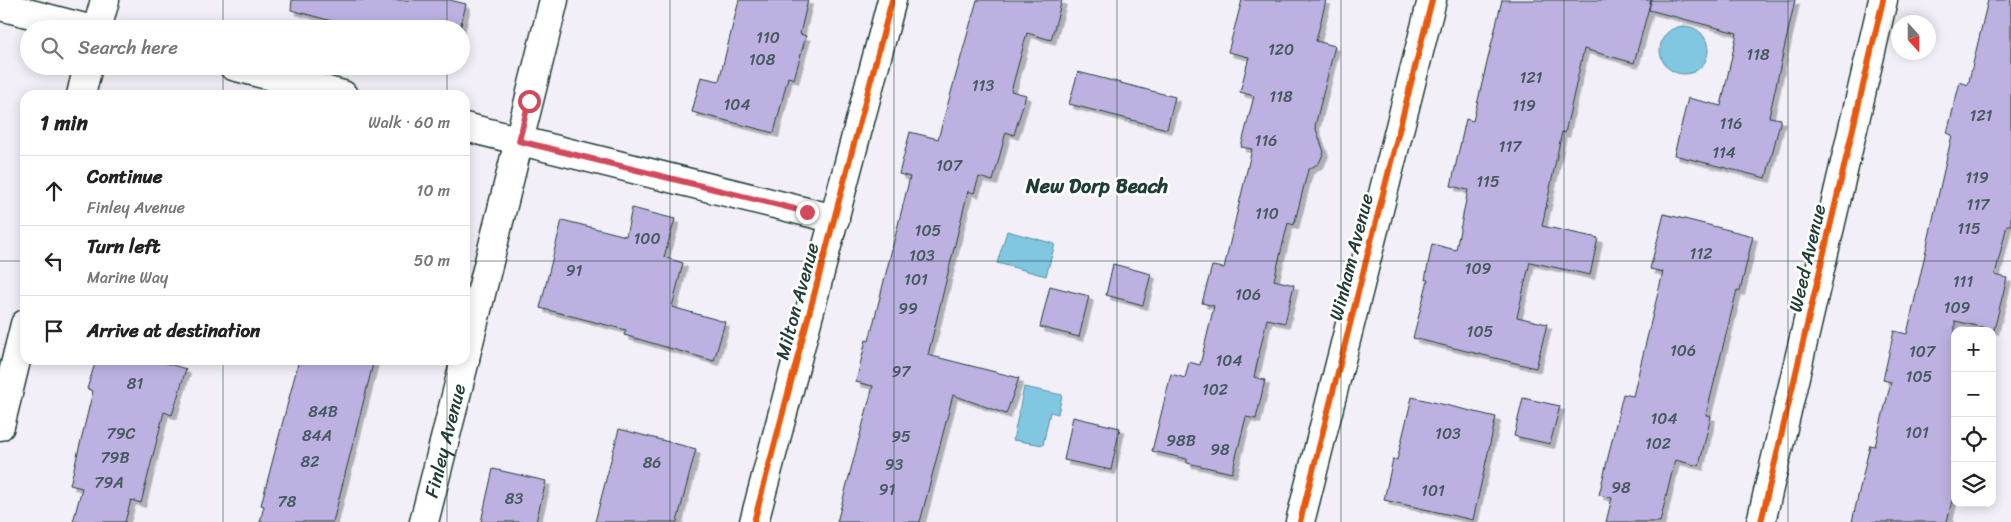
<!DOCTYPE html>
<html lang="en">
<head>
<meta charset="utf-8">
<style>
  body { margin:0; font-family:Sriracha,sans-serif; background:#f2f2f2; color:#222 }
  .controls { position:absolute; right:15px; bottom:15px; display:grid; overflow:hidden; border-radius:10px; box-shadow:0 2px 12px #0003 }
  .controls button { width:45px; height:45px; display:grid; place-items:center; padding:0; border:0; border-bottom:1px solid #e0e0e0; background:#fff; color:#222; font:25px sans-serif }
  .compass { position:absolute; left:1891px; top:15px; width:45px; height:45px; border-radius:50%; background:#fff; box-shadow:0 2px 12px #0003; rotate:159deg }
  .stop { position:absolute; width:15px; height:15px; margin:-11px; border:4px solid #d1495b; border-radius:50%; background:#fff }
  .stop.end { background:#d1495b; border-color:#fff; box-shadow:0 1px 5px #0008 }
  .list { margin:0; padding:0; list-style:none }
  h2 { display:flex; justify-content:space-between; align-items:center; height:65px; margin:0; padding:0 20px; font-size:21px }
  h2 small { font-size:16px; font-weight:400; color:#767676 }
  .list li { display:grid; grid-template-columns:32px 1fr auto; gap:15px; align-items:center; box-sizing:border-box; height:70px; padding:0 20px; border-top:1px solid #e0e0e0 }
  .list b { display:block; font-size:19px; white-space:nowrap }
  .list p { margin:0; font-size:16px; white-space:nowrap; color:#767676 }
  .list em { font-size:16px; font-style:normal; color:#767676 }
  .icon { flex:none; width:28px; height:28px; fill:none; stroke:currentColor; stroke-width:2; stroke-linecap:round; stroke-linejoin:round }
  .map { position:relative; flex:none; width:2011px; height:522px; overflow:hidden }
  .search { position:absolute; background:#fff; box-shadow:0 2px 12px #0003; left:20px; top:20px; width:450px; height:55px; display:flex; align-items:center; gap:12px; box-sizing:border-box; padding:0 18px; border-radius:28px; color:#767676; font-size:19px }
  .panel { position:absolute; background:#fff; box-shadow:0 2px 12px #0003; left:20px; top:90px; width:450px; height:275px; border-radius:15px }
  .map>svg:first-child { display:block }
</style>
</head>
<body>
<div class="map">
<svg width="2011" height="522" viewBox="0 0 2011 522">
  <defs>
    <filter id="shadow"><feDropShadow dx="4.5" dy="4.5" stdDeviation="0" flood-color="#0004"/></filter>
  </defs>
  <rect width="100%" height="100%" fill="#f2eff9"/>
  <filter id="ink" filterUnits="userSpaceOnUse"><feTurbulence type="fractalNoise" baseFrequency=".02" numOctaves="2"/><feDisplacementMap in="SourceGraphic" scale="10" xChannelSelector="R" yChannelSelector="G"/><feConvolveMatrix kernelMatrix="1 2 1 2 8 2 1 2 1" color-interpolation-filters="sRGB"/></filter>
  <g filter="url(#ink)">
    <!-- water -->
    <g fill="#81c7e1" stroke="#5a909c">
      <circle cx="1684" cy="50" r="24"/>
      <path d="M1007 231 1055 244 1046 276 997 263Z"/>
      <path d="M1024 387 1062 395 1058 414 1050 412 1043 445 1013 440Z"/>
    </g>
    <!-- building -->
    <g fill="#bdb1e2" stroke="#1f3d34" filter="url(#shadow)">
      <path d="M292 0H450L466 4 460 29H361L291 10Z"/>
      <path d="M739 0H808L800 34 806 36 794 79 788 77 774 133 692 112 701 77 719 81Z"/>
      <path d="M977 0H1062L1051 40 1027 33 1011 91 1026 95 1014 135 1006 132 993 181 979 177 974 193 968 191 928 355 1019 378 1006 414 953 395 920 522H837L873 386 856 382 866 340 869 341 910 177 899 174 910 132 938 139Z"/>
      <path d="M1242 0H1326L1316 41 1335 46 1315 126 1324 152 1319 163 1308 170 1294 225 1288 223 1274 280 1294 285 1285 323 1267 319 1254 377 1265 380 1256 419 1246 417 1232 473 1187 463V459L1152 451 1171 374 1185 378 1189 362 1200 365 1214 306 1202 303 1212 266 1224 268 1252 149 1241 147 1254 96 1240 92 1249 57 1228 52Z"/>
      <path d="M1502 0H1795L1769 117 1781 119 1766 178 1674 155 1688 98 1721 106 1737 33 1649 10 1651 0 1634 63 1584 49 1565 133 1562 132 1542 226 1598 238 1590 275 1530 262 1517 317 1547 324 1536 368 1413 338 1428 280H1425L1432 244 1456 250 1468 190 1451 186 1466 119 1473 121Z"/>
      <path d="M1988 0H2011V225H2007L1995 275 2007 278 1994 330 1955 321V488L1947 522H1852L1870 445 1875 446 1891 382 1883 380 1894 331 1907 334 1952 135 1947 133 1960 82 1968 85Z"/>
      <path d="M1078 72 1175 97 1167 129 1069 104Z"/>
      <path d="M632 208 675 219 664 257 683 263 672 307 725 322 714 361 624 335 626 330 540 308 562 220 626 236Z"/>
      <path d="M1664 214 1753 236 1740 291 1737 290 1706 415 1711 416 1699 466 1675 460 1660 522H1606L1612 498 1599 495 1623 394 1633 396 1663 272 1650 269Z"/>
      <path d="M1113 264 1151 274 1143 305 1106 295Z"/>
      <path d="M1050 286 1089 296 1079 337 1040 327Z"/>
      <path d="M96 360H156L186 369 172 415 164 412 141 503 131 500 125 522H73L82 488 70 485 93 391 87 389Z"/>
      <path d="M299 360H374L333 522H260L264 506 261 505Z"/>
      <path d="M1412 397 1496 417 1473 520 1384 500 1393 459 1397 460Z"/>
      <path d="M1523 398 1560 406 1550 444 1514 436Z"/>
      <path d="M1073 417 1120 428 1111 470 1064 460Z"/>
      <path d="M619 429 696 449 677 522H595Z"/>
      <path d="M493 469 546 481 536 522H481Z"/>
    </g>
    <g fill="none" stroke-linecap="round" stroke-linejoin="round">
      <defs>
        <g id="minor">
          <path d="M0 6 89 29"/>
          <path d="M97 29 105 0"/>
          <path d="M233 66 343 95"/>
          <path d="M81 95 88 66"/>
          <path d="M465 127 835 219"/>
          <path d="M465 358 554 0"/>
          <path d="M0 426 25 324"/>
          <path id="s1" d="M424 522 465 360"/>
          <path d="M754 522 892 0"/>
          <path d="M1300 522 1432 0"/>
          <path d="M1761 522 1883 0"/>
        </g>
      </defs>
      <!-- minor casing -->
      <use href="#minor" stroke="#1f3d34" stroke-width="31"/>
      <!-- minor -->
      <use href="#minor" stroke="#fff" stroke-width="28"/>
      <defs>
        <g id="cycleway">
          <path d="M754 522 892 0"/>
          <path d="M1300 522 1432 0"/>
          <path d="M1761 522 1883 0"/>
        </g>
      </defs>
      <!-- cycleway casing -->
      <use href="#cycleway" stroke="#fff" stroke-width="9"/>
      <!-- cycleway -->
      <use href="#cycleway" stroke="#e8590c" stroke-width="6"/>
    </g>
  </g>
  <g fill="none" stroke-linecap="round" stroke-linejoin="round" filter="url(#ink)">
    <!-- route -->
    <path stroke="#d1495b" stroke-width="6" d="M529 101 519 141 807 212"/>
  </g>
  <!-- grid -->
  <path fill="none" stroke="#1f3d34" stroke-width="1" stroke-opacity="0.55" d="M223 0V29M447 0V29M670 0V522M894 0V522M1117 0V522M1341 0V522M1564 0V522M1788 0V522M223 66V95M447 66V95M0 261H25M465 261H2011M223 360V522M447 360V522"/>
  <g text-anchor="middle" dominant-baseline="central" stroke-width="5" stroke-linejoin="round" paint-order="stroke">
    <!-- number labels -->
    <g font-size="16" fill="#465a60">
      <text x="768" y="37">110</text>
      <text x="1281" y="49">120</text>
      <text x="1758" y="54">118</text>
      <text x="762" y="59">108</text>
      <text x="1531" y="77">121</text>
      <text x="983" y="85">113</text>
      <text x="1281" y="96">118</text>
      <text x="737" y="104">104</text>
      <text x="1524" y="105">119</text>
      <text x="1981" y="115">121</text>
      <text x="1731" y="123">116</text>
      <text x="1266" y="140">116</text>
      <text x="1510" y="146">117</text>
      <text x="1724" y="152">114</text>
      <text x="949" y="165">107</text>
      <text x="1977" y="177">119</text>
      <text x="1488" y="181">115</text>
      <text x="1978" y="204">117</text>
      <text x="1267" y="213">110</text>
      <text x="1969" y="228">115</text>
      <text x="928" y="230">105</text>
      <text x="647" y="238">100</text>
      <text x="1701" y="253">112</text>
      <text x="922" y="255">103</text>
      <text x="1478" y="268">109</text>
      <text x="574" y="270">91</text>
      <text x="916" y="279">101</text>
      <text x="1963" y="281">111</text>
      <text x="1248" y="294">106</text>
      <text x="1957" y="307">109</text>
      <text x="908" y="308">99</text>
      <text x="1480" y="331">105</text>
      <text x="1683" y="350">106</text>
      <text x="1922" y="351">107</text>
      <text x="1229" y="360">104</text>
      <text x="901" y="371">97</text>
      <text x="1919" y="376">105</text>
      <text x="135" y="383">81</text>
      <text x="1215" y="389">102</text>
      <text x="323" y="411">84B</text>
      <text x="1664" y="418">104</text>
      <text x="1917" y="432">101</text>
      <text x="121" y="433">79C</text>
      <text x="1448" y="433">103</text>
      <text x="317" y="435">84A</text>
      <text x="901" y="436">95</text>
      <text x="1181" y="440">98B</text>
      <text x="1658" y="443">102</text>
      <text x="1220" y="449">98</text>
      <text x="115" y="457">79B</text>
      <text x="310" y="461">82</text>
      <text x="652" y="462">86</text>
      <text x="894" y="464">93</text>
      <text x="109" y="482">79A</text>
      <text x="1621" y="487">98</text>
      <text x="887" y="489">91</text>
      <text x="1433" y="490">101</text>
      <text x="514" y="498">83</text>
      <text x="287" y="501">78</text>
    </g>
    <!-- street labels -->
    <g font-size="19" fill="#1f3d34" stroke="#fff">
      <text transform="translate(1351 257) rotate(-76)">Winham Avenue</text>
      <text transform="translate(1807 258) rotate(-77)">Weed Avenue</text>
      <text transform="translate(797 301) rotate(-75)">Milton Avenue</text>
      <text stroke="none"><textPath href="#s1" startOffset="84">Finley Avenue</textPath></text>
    </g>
    <!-- neighbourhood labels -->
    <g font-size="20" font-weight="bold" fill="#1f3d34" stroke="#fff">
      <text x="1097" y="186">New Dorp Beach</text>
    </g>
  </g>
</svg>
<div class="controls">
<button>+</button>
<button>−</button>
<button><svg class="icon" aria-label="locate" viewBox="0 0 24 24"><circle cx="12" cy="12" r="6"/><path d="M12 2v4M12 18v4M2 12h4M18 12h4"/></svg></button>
<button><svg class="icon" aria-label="layers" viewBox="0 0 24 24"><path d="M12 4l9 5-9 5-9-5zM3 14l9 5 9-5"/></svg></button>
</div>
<svg class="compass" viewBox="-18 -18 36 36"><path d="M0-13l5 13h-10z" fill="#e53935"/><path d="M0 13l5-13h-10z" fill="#767676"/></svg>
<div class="stop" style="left:529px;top:101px"></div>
<div class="stop end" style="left:807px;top:212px"></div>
<div class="search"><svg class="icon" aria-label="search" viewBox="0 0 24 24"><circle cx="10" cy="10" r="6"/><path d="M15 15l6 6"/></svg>Search here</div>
<section class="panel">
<h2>1 min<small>Walk · 60 m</small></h2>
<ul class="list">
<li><svg class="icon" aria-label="ahead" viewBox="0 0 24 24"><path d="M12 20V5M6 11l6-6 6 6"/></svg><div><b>Continue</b><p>Finley Avenue</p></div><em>10 m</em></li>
<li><svg class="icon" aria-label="left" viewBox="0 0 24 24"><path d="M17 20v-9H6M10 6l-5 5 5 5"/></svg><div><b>Turn left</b><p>Marine Way</p></div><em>50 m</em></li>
<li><svg class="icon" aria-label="arrive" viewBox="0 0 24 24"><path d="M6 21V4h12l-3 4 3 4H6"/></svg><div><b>Arrive at destination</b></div></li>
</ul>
</section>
</div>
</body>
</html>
